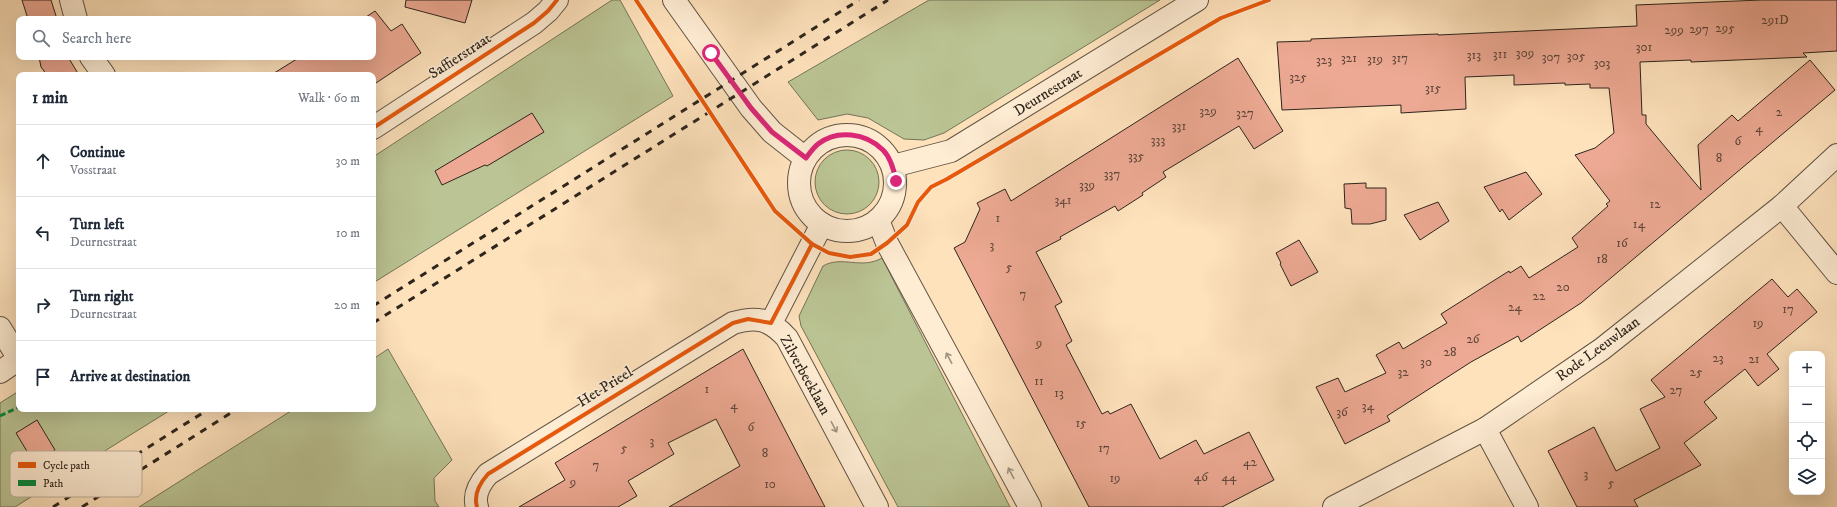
<!DOCTYPE html>
<html lang="en">
<head>
<meta charset="utf-8">
<style>
  body { margin:0; font-family:"IM FELL DW Pica",serif; background:#f2f2f3; color:#1f2937 }
  .controls { position:absolute; right:12px; bottom:12px; display:grid; overflow:hidden; border-radius:8px; box-shadow:0 4px 16px #0002 }
  .controls button { width:36px; height:36px; display:grid; place-items:center; padding:0; border:0; border-bottom:1px solid #e0e1e3; background:#fff; color:#1f2937; font:20px sans-serif }
  .stop { position:absolute; width:12px; height:12px; margin:-9px; border:3px solid #db2777; border-radius:50%; background:#fff }
  .stop.end { background:#db2777; border-color:#fff; box-shadow:0 1px 4px #0008 }
  .list { margin:0; padding:0; list-style:none }
  h2 { display:flex; justify-content:space-between; align-items:center; height:52px; margin:0; padding:0 16px; font-size:17px }
  h2 small { font-size:13px; font-weight:400; color:#747a83 }
  .list li { display:grid; grid-template-columns:26px 1fr auto; gap:12px; align-items:center; box-sizing:border-box; height:72px; padding:0 16px; border-top:1px solid #e0e1e3 }
  .list b { display:block; font-size:15px; white-space:nowrap }
  .list p { margin:0; font-size:13px; white-space:nowrap; color:#747a83 }
  .list em { font-size:13px; font-style:normal; color:#747a83 }
  .icon { flex:none; width:22px; height:22px; fill:none; stroke:currentColor; stroke-width:2; stroke-linecap:round; stroke-linejoin:round }
  .map { position:relative; flex:none; width:1837px; height:507px; overflow:hidden }
  .search { position:absolute; background:#fff; box-shadow:0 4px 16px #0002; left:16px; top:16px; width:360px; height:44px; display:flex; align-items:center; gap:10px; box-sizing:border-box; padding:0 14px; border-radius:8px; color:#747a83; font-size:15px }
  .panel { position:absolute; background:#fff; box-shadow:0 4px 16px #0002; left:16px; top:72px; width:360px; height:340px; border-radius:8px }
  .map>svg:first-child { display:block }
</style>
</head>
<body>
<div class="map">
<svg width="1837" height="507" viewBox="0 0 1837 507">
  <rect width="100%" height="100%" fill="#fee2bc"/>
  <filter id="stains"><feTurbulence type="fractalNoise" baseFrequency=".005" numOctaves="4"/><feColorMatrix values="0 0 0 0 .2 0 0 0 0 .09 0 0 0 0 .02 0 0 0 .5 -.17"/></filter>
  <radialGradient id="worn" r=".72"><stop offset=".6" stop-color="#630" stop-opacity="0"/><stop offset="1" stop-color="#630" stop-opacity=".3"/></radialGradient>
  <!-- green -->
  <g fill="#bbc494" stroke="#747458">
    <path d="M612 0H620L673 96 373 283V157Z"/>
    <path d="M929 0H1160L944 133 924 140 904 139 868 118 847 114 818 120 788 82Z"/>
    <circle cx="847" cy="182" r="32"/>
    <path d="M882 258 1010 507H898L801 326 799 316 823 266C842 255 861 270 882 258Z"/>
    <path d="M388 349 452 460 434 478 435 501 439 507H139L294 409H373V359Z"/>
    <path d="M19 391V409H172L15 507H0V403Z"/>
  </g>
  <!-- building -->
  <g fill="#eda993" stroke="#2e251c">
    <path d="M22 0H51L57 19H28Z"/>
    <path d="M406 0H472L465 23 405 7Z"/>
    <path d="M1762 0H1837V51L1803 53 1807 57 1691 62V60L1640 62 1642 115H1646V124L1701 190 1698 145 1732 115 1738 121 1810 60 1835 90 1581 303 1521 342 1518 336 1471 362 1387 416 1390 421 1345 444 1316 387 1338 378 1345 392 1386 373 1376 355 1399 342 1403 349 1447 323 1441 314 1509 271 1510 273 1521 266 1529 278 1578 247 1572 238 1608 206 1606 204 1610 201 1575 155 1595 148 1614 133 1609 88H1590V84L1565 85V83L1514 85V75L1465 77 1466 109 1401 113V105L1282 110 1277 42 1311 41V39L1438 34V35L1637 26 1636 5Z"/>
    <path d="M375 11 391 31 402 24 421 53 373 85V75H271L300 57H373V19H363Z"/>
    <path d="M39 57H68L79 75H47L41 67Z"/>
    <path d="M1238 58 1283 131 1254 149 1239 126 1163 172 1166 177 1142 193 1143 195 1118 211 1115 206 1060 237 1061 239 1036 252 1062 302 1055 306 1072 341 1066 345 1102 414 1108 411 1110 414 1131 404 1160 459 1196 440 1204 454 1249 432 1274 480 1222 507H1089L954 248 965 242 980 209 977 203 1005 189 1011 201Z"/>
    <path d="M532 113 544 132 487 166 485 165 442 185 435 171Z"/>
    <path d="M1526 172 1542 194 1509 220 1502 209 1500 212 1484 187Z"/>
    <path d="M1366 183V188H1386V220L1370 224H1352L1351 209 1345 208 1344 184Z"/>
    <path d="M1438 202 1449 221 1420 240 1404 215Z"/>
    <path d="M1299 240 1318 272 1291 286 1280 264 1281 263 1276 253Z"/>
    <path d="M1772 279 1788 297 1797 289 1817 312 1767 354 1779 369 1758 386 1745 369 1704 402 1717 418 1684 443 1701 465 1634 500 1638 507H1577L1548 451 1594 427 1616 471 1660 448 1640 409 1665 397 1651 380Z"/>
    <path d="M743 349 825 507H669L740 466 716 419 668 443 674 454 628 481 637 496 618 507H519L565 480 555 463Z"/>
    <path d="M37 420 55 450 34 463 16 433Z"/>
  </g>
  <g fill="none" stroke-linecap="round" stroke-linejoin="round">
    <defs>
      <g id="minor">
        <path d="M71 0 76 19"/>
        <path d="M674 0 751 108 772 132 805 158"/>
        <path d="M91 57 104 75"/>
        <path d="M373 128 534 23 548 11 557 0"/>
        <circle cx="847" cy="183" r="48"/>
        <path d="M893 166 951 151 1197 0"/>
        <path d="M1782 206 1837 273"/>
        <path d="M878 220 887 243 1030 507"/>
        <path d="M771 323 822 224"/>
        <path d="M0 328 19 359"/>
        <path d="M0 372 19 359"/>
        <path d="M1485 429 1527 507"/>
        <path d="M477 507C473 494 480 483 488 474L733 323C757 316 770 319 787 338L877 507"/>
        <path d="M1334 507 1485 429 1602 349 1782 206 1837 155"/>
      </g>
    </defs>
    <!-- minor casing -->
    <use href="#minor" stroke="#625444" stroke-width="24"/>
    <!-- minor -->
    <use href="#minor" stroke="#feecd3" stroke-width="22"/>
    <!-- rail -->
    <g stroke="#2e251c" stroke-width="3" stroke-dasharray="7 7" stroke-linecap="butt">
      <path d="M373 306 859 0"/>
      <path d="M373 323 888 0"/>
      <path d="M53 507 209 409"/>
      <path d="M82 507 237 409"/>
    </g>
    <!-- quiet -->
    <path stroke="#00873e" stroke-width="3" stroke-dasharray="6 3" stroke-linecap="butt" d="M0 416 19 407"/>
    <defs>
      <g id="cycleway">
        <path d="M636 0 775 211 812 244 829 253 850 257 871 254 887 243 907 225 918 202 931 187 947 179 1221 18 1269 0"/>
        <path d="M373 128 534 23 548 11 557 0"/>
        <path d="M477 507C473 494 480 483 488 474L733 323 748 319 771 323 812 244"/>
      </g>
    </defs>
    <!-- cycleway casing -->
    <use href="#cycleway" stroke="#feecd3" stroke-width="6"/>
    <!-- cycleway -->
    <use href="#cycleway" stroke="#e8590c" stroke-width="4"/>
  </g>
  <!-- one-way arrows -->
  <defs><path id="oneway-shaft" d="M-6 0H5M1.5-3L5.5 0L1.5 3" fill="none" stroke-width="1.6" stroke-linecap="round" stroke-linejoin="round"/></defs>
  <g stroke="#a09281">
    <use href="#oneway-shaft" transform="translate(949 358) rotate(-118)"/>
    <use href="#oneway-shaft" transform="translate(834 427) rotate(62)"/>
    <use href="#oneway-shaft" transform="translate(1011 473) rotate(-118)"/>
  </g>
  <g fill="none" stroke-linecap="round" stroke-linejoin="round">
    <!-- route -->
    <path stroke="#db2777" stroke-width="5" d="M711 53 751 108 772 132 806 158C809 154 813 148 818 144 837 129 866 133 883 150 891 158 894 170 896 181"/>
  </g>
  <g text-anchor="middle" dominant-baseline="central" stroke-width="3.5" stroke-linejoin="round" paint-order="stroke">
    <!-- number labels -->
    <g font-size="13" fill="#5e463a">
      <text x="1775" y="20">291D</text>
      <text x="1725" y="28">295</text>
      <text x="1699" y="29">297</text>
      <text x="1674" y="30">299</text>
      <text x="1644" y="47">301</text>
      <text x="1525" y="53">309</text>
      <text x="1500" y="54">311</text>
      <text x="1474" y="55">313</text>
      <text x="1576" y="56">305</text>
      <text x="1551" y="57">307</text>
      <text x="1349" y="58">321</text>
      <text x="1400" y="58">317</text>
      <text x="1375" y="59">319</text>
      <text x="1324" y="60">323</text>
      <text x="1602" y="63">303</text>
      <text x="1298" y="77">325</text>
      <text x="1433" y="88">315</text>
      <text x="1208" y="111">329</text>
      <text x="1779" y="112">2</text>
      <text x="1245" y="113">327</text>
      <text x="1179" y="126">331</text>
      <text x="1759" y="128">4</text>
      <text x="1158" y="140">333</text>
      <text x="1738" y="141">6</text>
      <text x="1136" y="156">335</text>
      <text x="1719" y="158">8</text>
      <text x="1112" y="174">337</text>
      <text x="1087" y="185">339</text>
      <text x="1063" y="200">341</text>
      <text x="1655" y="204">12</text>
      <text x="998" y="218">1</text>
      <text x="1639" y="224">14</text>
      <text x="1622" y="243">16</text>
      <text x="992" y="245">3</text>
      <text x="1602" y="259">18</text>
      <text x="1009" y="267">5</text>
      <text x="1563" y="287">20</text>
      <text x="1023" y="294">7</text>
      <text x="1539" y="296">22</text>
      <text x="1515" y="307">24</text>
      <text x="1788" y="309">17</text>
      <text x="1758" y="323">19</text>
      <text x="1473" y="339">26</text>
      <text x="1039" y="343">9</text>
      <text x="1450" y="352">28</text>
      <text x="1718" y="358">23</text>
      <text x="1754" y="359">21</text>
      <text x="1426" y="362">30</text>
      <text x="1403" y="372">32</text>
      <text x="1696" y="372">25</text>
      <text x="1039" y="381">11</text>
      <text x="707" y="389">1</text>
      <text x="1676" y="390">27</text>
      <text x="1059" y="393">13</text>
      <text x="734" y="405">4</text>
      <text x="1368" y="406">34</text>
      <text x="1342" y="412">36</text>
      <text x="1081" y="423">15</text>
      <text x="751" y="427">6</text>
      <text x="652" y="441">3</text>
      <text x="624" y="448">5</text>
      <text x="1104" y="448">17</text>
      <text x="765" y="453">8</text>
      <text x="1250" y="462">42</text>
      <text x="596" y="465">7</text>
      <text x="1586" y="474">3</text>
      <text x="1201" y="477">46</text>
      <text x="1229" y="477">44</text>
      <text x="1115" y="478">19</text>
      <text x="573" y="482">9</text>
      <text x="1611" y="483">5</text>
      <text x="770" y="484">10</text>
    </g>
    <!-- street labels -->
    <g font-size="15" fill="#2e251c" stroke="#feecd3">
      <text transform="translate(460 56) rotate(-33)">Saffierstraat</text>
      <text transform="translate(1048 92) rotate(-32)">Deurnestraat</text>
      <text transform="translate(1598 349) rotate(-36)">Rode Leeuwlaan</text>
      <text transform="translate(805 375) rotate(61)">Zilverbeeklaan</text>
      <text transform="translate(605 387) rotate(-32)">Het Prieel</text>
    </g>
  </g>
  <!-- legend -->
  <rect x="10" y="451" width="132" height="46" rx="6" fill="#feecd3" stroke="#c0b09c" stroke-width="1"/>
  <rect x="18" y="462" width="18" height="6" fill="#e8590c"/>
  <rect x="18" y="480" width="18" height="6" fill="#00873e"/>
  <g font-size="11" fill="#2e251c">
    <text x="43" y="469">Cycle path</text>
    <text x="43" y="487">Path</text>
  </g>
  <rect width="100%" height="100%" filter="url(#stains)"/>
  <rect width="100%" height="100%" fill="url(#worn)"/>
</svg>
<div class="controls">
<button>+</button>
<button>−</button>
<button><svg class="icon" aria-label="locate" viewBox="0 0 24 24"><circle cx="12" cy="12" r="6"/><path d="M12 2v4M12 18v4M2 12h4M18 12h4"/></svg></button>
<button><svg class="icon" aria-label="layers" viewBox="0 0 24 24"><path d="M12 4l9 5-9 5-9-5zM3 14l9 5 9-5"/></svg></button>
</div>
<div class="stop" style="left:711px;top:53px"></div>
<div class="stop end" style="left:896px;top:181px"></div>
<div class="search"><svg class="icon" aria-label="search" viewBox="0 0 24 24"><circle cx="10" cy="10" r="6"/><path d="M15 15l6 6"/></svg>Search here</div>
<section class="panel">
<h2>1 min<small>Walk · 60 m</small></h2>
<ul class="list">
<li><svg class="icon" aria-label="ahead" viewBox="0 0 24 24"><path d="M12 20V5M6 11l6-6 6 6"/></svg><div><b>Continue</b><p>Vosstraat</p></div><em>30 m</em></li>
<li><svg class="icon" aria-label="left" viewBox="0 0 24 24"><path d="M17 20v-9H6M10 6l-5 5 5 5"/></svg><div><b>Turn left</b><p>Deurnestraat</p></div><em>10 m</em></li>
<li><svg class="icon" aria-label="right" viewBox="0 0 24 24"><path d="M7 20v-9h11M14 6l5 5-5 5"/></svg><div><b>Turn right</b><p>Deurnestraat</p></div><em>20 m</em></li>
<li><svg class="icon" aria-label="arrive" viewBox="0 0 24 24"><path d="M6 21V4h12l-3 4 3 4H6"/></svg><div><b>Arrive at destination</b></div></li>
</ul>
</section>
</div>
</body>
</html>
